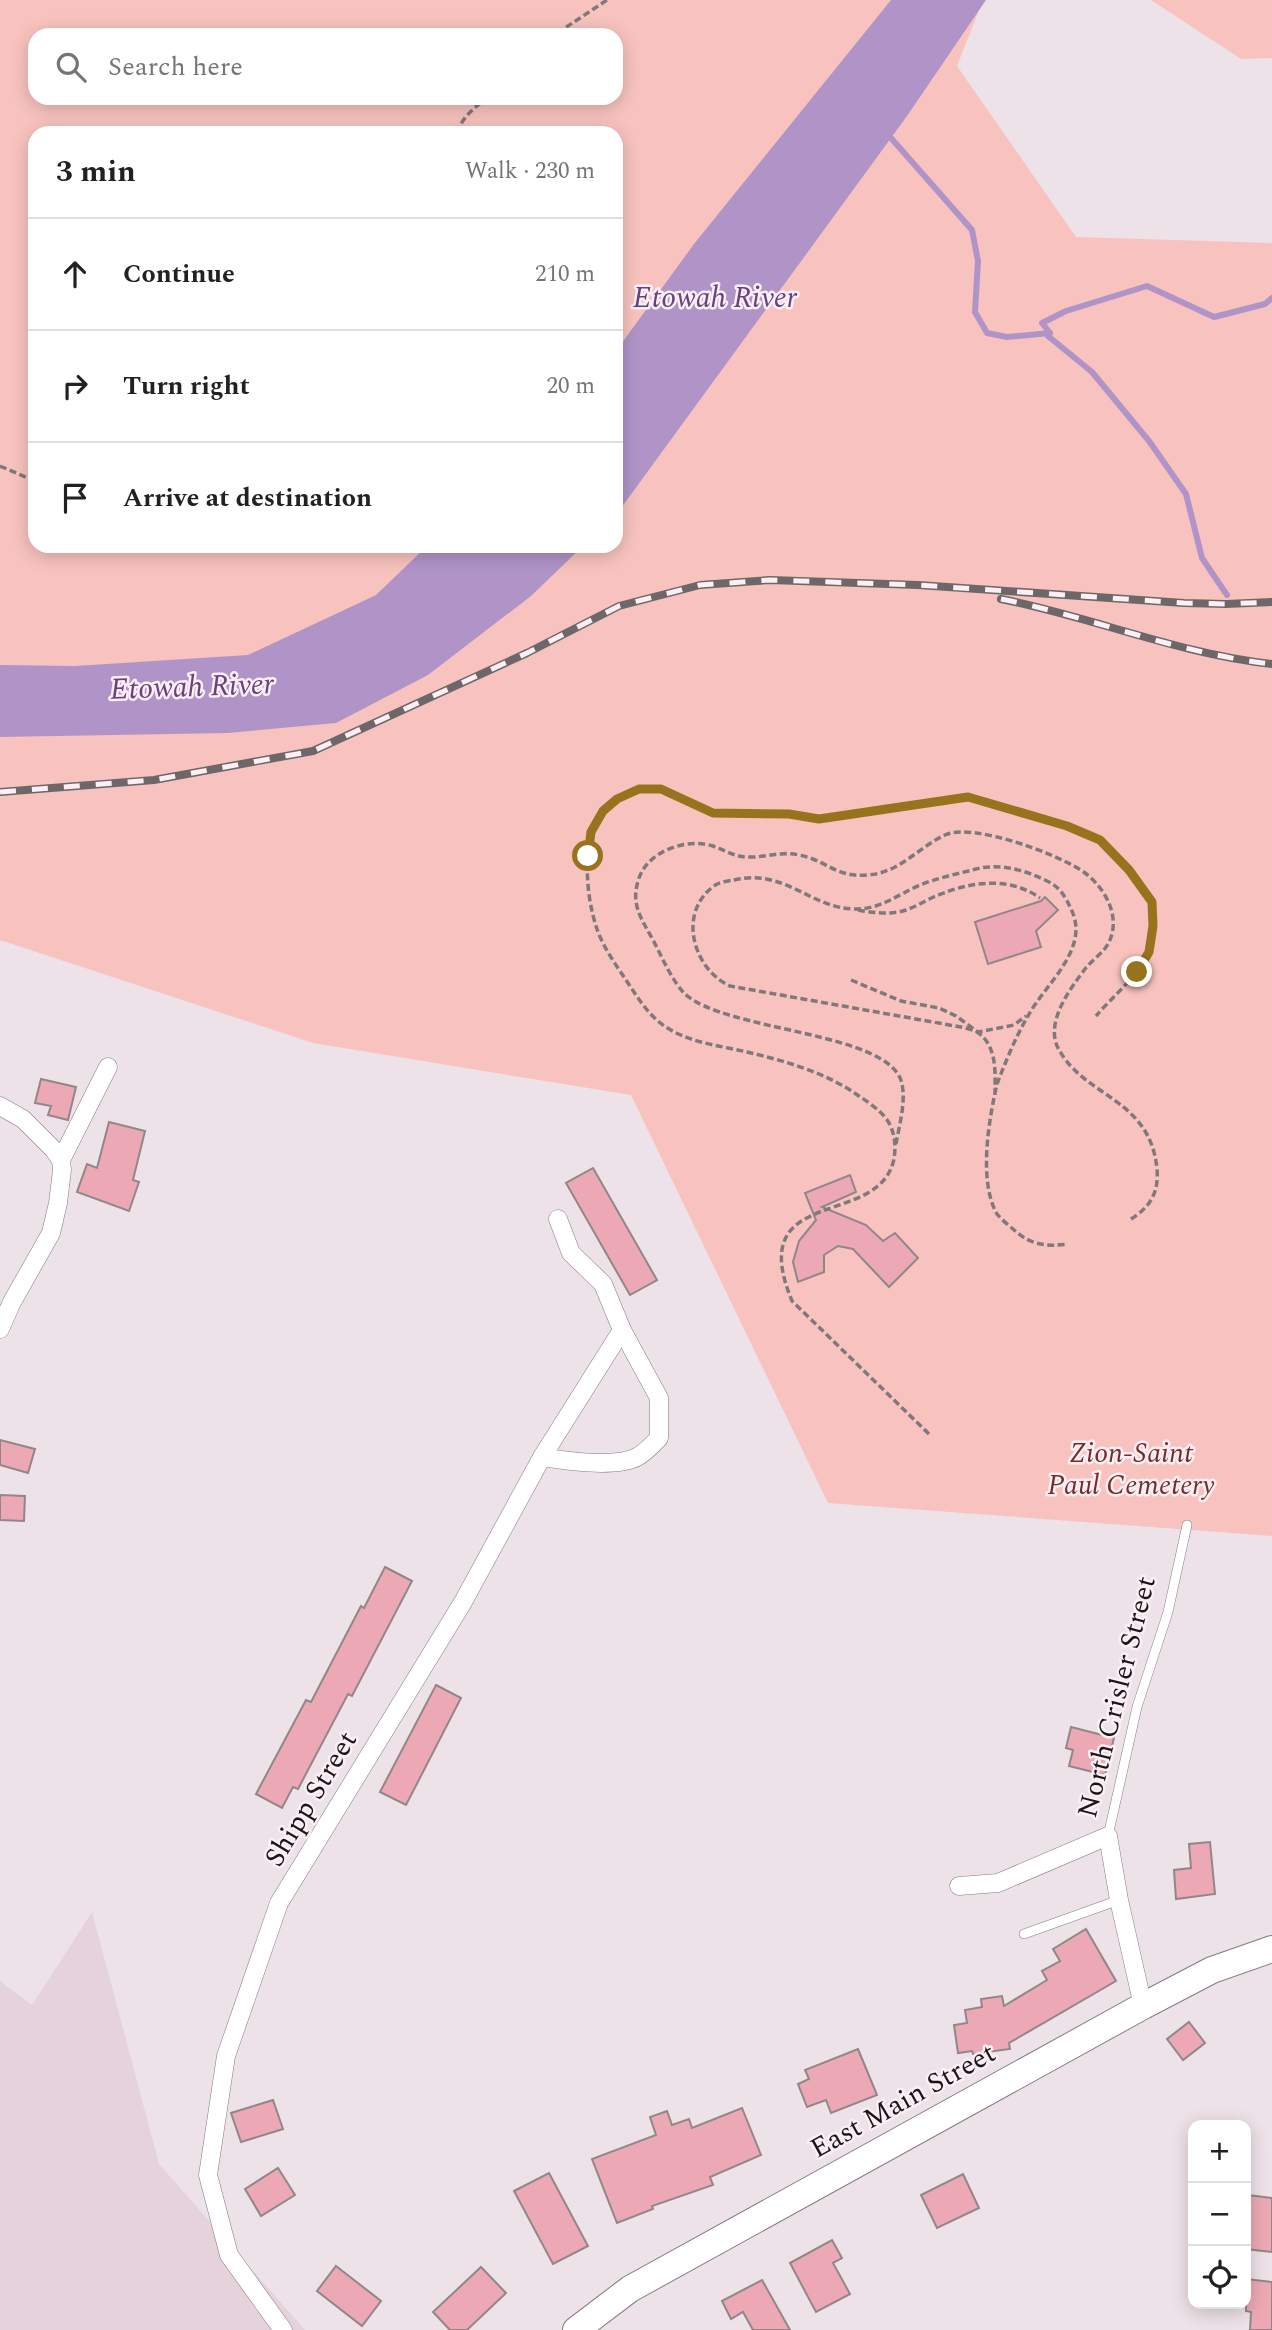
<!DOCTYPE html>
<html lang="en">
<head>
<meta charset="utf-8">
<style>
  body { margin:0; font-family:Spectral,serif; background:#f6f6f6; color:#202124 }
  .controls { position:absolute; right:21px; bottom:21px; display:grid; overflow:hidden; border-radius:14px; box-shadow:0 4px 18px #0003 }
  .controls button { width:63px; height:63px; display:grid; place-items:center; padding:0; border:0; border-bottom:2px solid #e0e0e0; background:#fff; color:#202124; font:35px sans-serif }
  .stop { position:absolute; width:21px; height:21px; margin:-16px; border:5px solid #98731e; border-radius:50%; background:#fff }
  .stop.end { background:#98731e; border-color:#fff; box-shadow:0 2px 7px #0008 }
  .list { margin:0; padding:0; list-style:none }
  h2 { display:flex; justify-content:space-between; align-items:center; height:91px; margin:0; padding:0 28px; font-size:30px }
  h2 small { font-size:23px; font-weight:400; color:#757577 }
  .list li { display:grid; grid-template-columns:46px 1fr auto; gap:21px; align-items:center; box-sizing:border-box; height:112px; padding:0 28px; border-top:2px solid #e0e0e0 }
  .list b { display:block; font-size:26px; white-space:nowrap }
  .list em { font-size:23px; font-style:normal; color:#757577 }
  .icon { flex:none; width:38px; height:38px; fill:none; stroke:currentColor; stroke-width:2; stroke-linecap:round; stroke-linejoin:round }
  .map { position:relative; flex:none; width:1272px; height:2330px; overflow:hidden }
  .search { position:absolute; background:#fff; box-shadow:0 4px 18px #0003; left:28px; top:28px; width:595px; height:77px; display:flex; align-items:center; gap:18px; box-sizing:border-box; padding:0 24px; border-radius:21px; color:#757577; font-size:26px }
  .panel { position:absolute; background:#fff; box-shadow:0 4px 18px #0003; left:28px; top:126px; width:595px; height:427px; border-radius:21px }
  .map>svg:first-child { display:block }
</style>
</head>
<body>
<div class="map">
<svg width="1272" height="2330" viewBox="0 0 1272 2330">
  <rect width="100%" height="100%" fill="#ede2e7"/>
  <!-- built -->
  <path fill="#e5d2db" d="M92 1912 159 2164 305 2330H0V1981L32 2005Z"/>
  <!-- green -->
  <g fill="#f8c3be" fill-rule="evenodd">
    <path d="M0 0H983L957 66 1076 237 1272 243V1536L828 1503 631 1095 313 1043 0 940ZM35 35H616V98H35ZM35 133H616V546H35Z"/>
    <path d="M1151 0H1272V58L1241 59Z"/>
  </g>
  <!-- water -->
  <g fill="#b094c8">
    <path d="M891 0H986L907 116 616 515V351L694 244Z"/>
    <path d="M427 546H583L531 596 428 675 336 723 228 733 0 737V665L75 666 248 655 376 595Z"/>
  </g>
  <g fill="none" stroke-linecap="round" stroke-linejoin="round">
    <!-- stream -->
    <g stroke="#b094c8" stroke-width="6">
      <path d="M891 138 972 230 978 261 975 312 987 333 1007 337 1050 333"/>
      <path d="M1227 595 1202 558 1186 494 1149 441 1092 372 1048 336 1050 333 1042 323 1066 311 1147 286 1214 317 1265 304 1272 298"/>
    </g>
  </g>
  <!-- building -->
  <g fill="#eca9b5" stroke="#918688" stroke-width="2">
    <path d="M1045 897 1058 910 1036 931 1041 947 988 964 975 922 1041 901Z"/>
    <path d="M41 1079 76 1087 68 1120 48 1115 51 1106 35 1103Z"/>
    <path d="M109 1122 145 1131 133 1180 139 1182 129 1211 77 1192 87 1164 97 1168Z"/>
    <path d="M593 1168 657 1280 630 1295 566 1183Z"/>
    <path d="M850 1175 856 1192 822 1207 866 1225 883 1241 895 1233 918 1258 889 1287 853 1249 838 1246 824 1255V1272L798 1282 793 1262 799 1241 816 1220 805 1193Z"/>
    <path d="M0 1440 35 1449 28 1473 0 1465Z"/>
    <path d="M0 1495 25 1496 24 1521 0 1520Z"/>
    <path d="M385 1567 412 1581 352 1696 348 1694 298 1789 293 1787 282 1808 256 1794 306 1700 311 1702 361 1606 364 1608Z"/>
    <path d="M436 1685 461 1698 406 1805 380 1792Z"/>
    <path d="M1071 1727 1114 1738 1105 1775 1069 1766 1073 1750 1066 1748Z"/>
    <path d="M1210 1842 1215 1894 1176 1899 1174 1870 1191 1868 1189 1844Z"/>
    <path d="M1086 1929 1116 1981 1009 2043 1010 2049 973 2054 972 2051 958 2053 954 2025 967 2023 965 2010 982 2007 981 1999 1002 1996 1004 2006 1047 1980 1042 1971 1060 1961 1053 1949Z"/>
    <path d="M1189 2022 1205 2043 1183 2060 1167 2039Z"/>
    <path d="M858 2049 877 2095 831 2113 826 2100 807 2107 798 2084 809 2079 805 2070Z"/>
    <path d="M273 2100 283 2129 241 2142 231 2113Z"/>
    <path d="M742 2108 761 2155 710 2177 713 2185 652 2206 653 2209 617 2223 592 2159 656 2135 650 2117 667 2111 672 2125 689 2119 692 2128Z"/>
    <path d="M278 2168 295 2195 261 2216 245 2189Z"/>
    <path d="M549 2173 588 2246 553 2264 514 2191Z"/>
    <path d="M963 2174 979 2208 937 2228 921 2195Z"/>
    <path d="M1248 2195 1272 2198V2252L1246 2249Z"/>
    <path d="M832 2240 842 2258 833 2263 850 2294 816 2312 790 2263Z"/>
    <path d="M336 2266 381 2301 362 2326 317 2291Z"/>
    <path d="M481 2267 506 2293 467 2330H450L433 2312Z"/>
    <path d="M1246 2279 1272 2282V2330H1250L1251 2312 1246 2311Z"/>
    <path d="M762 2280 790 2330H753L743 2312 731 2319 722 2301Z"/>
  </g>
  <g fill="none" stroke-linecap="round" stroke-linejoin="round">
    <defs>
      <g id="service">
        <path d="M1108 1836 1137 1707 1168 1612 1187 1525"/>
        <path d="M1024 1934 1119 1900"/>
      </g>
      <g id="minor">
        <path d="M0 1106 23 1119 54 1150 61 1160 62 1170 58 1203 51 1233 12 1302 0 1329"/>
        <path d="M61 1160 108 1067"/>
        <path d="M542 1457C565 1461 616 1468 637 1457 645 1453 653 1444 659 1438V1398L622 1330 603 1284 571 1253 558 1219"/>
        <path d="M959 1886 998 1883 1108 1836 1119 1900 1143 2006"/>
        <path d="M283 2330 229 2255 208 2175 226 2056 279 1903 463 1602 542 1457 622 1330"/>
      </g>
      <path id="secondary" d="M576 2330 630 2289 1143 2006 1212 1970 1272 1949"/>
    </defs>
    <!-- service casing -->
    <use href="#service" stroke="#857b80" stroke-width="10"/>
    <!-- minor casing -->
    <use href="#minor" stroke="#857b80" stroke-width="19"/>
    <!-- secondary casing -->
    <use href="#secondary" stroke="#857b80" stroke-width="28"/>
    <!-- path -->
    <g stroke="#80797c" stroke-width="3.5" stroke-dasharray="7 3.5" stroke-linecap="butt">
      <path d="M559 35 565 28 607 0"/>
      <path d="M457 133C462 117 475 107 487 98"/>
      <path d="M0 466 35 481"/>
      <path d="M858 910C874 913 891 915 906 910 918 906 929 898 941 894 973 881 1011 877 1040 898"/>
      <path d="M851 980 901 1001 939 1008 956 1016 978 1032 1014 1025 1026 1016"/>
      <path d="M995 1095C995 1074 998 1046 977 1032 973 1030 966 1028 961 1027L730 986C693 969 677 913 714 886 719 882 728 881 734 880 786 868 810 909 856 909 881 909 897 895 920 885 937 878 957 874 976 869 1000 863 1025 870 1047 881 1060 887 1065 896 1071 909 1091 949 1045 984 1028 1016 1015 1038 1006 1061 997 1084 989 1119 978 1181 997 1214 1001 1219 1008 1225 1013 1229 1030 1245 1046 1247 1068 1244"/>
      <path d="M896 1144C899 1126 906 1103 902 1084 892 1031 723 1032 684 993 671 979 662 957 653 940 641 918 630 904 639 878 649 850 687 838 713 846 727 851 736 858 752 857 767 857 782 851 799 855 826 860 836 878 868 875 899 873 919 847 945 835 973 822 1061 855 1085 873 1106 889 1122 918 1108 944 1103 953 1092 960 1085 969 1070 989 1045 1022 1058 1048 1084 1098 1150 1097 1157 1169 1159 1193 1150 1207 1131 1219"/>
      <path d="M929 1434 792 1301C743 1183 879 1230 894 1159 896 1147 895 1134 889 1123 882 1111 868 1102 856 1094 824 1072 785 1061 747 1052 717 1045 682 1042 658 1021 645 1010 636 995 626 980 616 965 603 947 597 929 584 891 579 825 616 799 657 772 682 808 720 813 741 816 764 813 786 814 796 815 805 817 815 818 827 819 840 815 851 814 876 810 900 806 924 802 938 800 955 796 968 798 990 800 1084 829 1101 841 1113 850 1148 890 1152 903 1156 917 1153 942 1148 954 1138 976 1112 997 1096 1016"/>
    </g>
    <!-- service -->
    <use href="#service" stroke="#fff" stroke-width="9"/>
    <!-- minor -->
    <use href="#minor" stroke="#fff" stroke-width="18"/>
    <!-- secondary -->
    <use href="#secondary" stroke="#fff" stroke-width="26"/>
    <defs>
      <g id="rail">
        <path d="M1001 599C1092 617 1179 654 1272 664"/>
        <path d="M0 792 154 780 313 751 527 653 619 606 700 585 770 580 918 585 1184 603 1226 604 1272 602"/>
      </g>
    </defs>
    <!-- rail casing -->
    <use href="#rail" stroke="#6e676a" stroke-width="8"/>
    <!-- rail -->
    <use href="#rail" stroke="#faeff4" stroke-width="5" stroke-dasharray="16" stroke-linecap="butt"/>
  </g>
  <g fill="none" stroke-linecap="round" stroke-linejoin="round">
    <!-- route -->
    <path stroke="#98731e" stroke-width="9" d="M588 856 591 832 603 811 617 799 639 789H661L713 813 789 814 819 819 968 797 1067 826 1100 840 1129 870 1152 902 1153 926 1149 952 1137 972"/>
  </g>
  <g text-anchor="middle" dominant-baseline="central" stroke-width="5" stroke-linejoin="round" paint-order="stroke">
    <!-- park labels -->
    <g font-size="28" font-style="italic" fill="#782a27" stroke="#faeff4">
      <text x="1131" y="1453">Zion-Saint<tspan x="1131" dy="32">Paul Cemetery</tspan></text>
    </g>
    <!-- street labels -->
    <g font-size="28" fill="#1a1618" stroke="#faeff4">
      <text transform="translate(1117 1697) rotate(-76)">North Crisler Street</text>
      <text transform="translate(311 1799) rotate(-59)">Shipp Street</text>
      <text transform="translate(903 2101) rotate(-29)">East Main Street</text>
    </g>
    <!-- water labels -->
    <g font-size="30" font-style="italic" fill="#674182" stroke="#faeff4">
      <text x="715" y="298">Etowah River</text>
      <text transform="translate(192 687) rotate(-2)">Etowah River</text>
    </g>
  </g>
</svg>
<div class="controls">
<button>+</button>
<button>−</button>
<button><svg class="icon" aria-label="locate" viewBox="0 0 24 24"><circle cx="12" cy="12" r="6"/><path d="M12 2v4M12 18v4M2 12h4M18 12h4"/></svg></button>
</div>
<div class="stop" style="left:588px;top:856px"></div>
<div class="stop end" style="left:1137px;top:972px"></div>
<div class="search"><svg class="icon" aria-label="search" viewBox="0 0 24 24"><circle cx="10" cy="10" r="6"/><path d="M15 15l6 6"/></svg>Search here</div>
<section class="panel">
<h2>3 min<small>Walk · 230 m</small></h2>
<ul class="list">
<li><svg class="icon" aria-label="ahead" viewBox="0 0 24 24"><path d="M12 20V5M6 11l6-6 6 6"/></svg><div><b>Continue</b></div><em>210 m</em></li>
<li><svg class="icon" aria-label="right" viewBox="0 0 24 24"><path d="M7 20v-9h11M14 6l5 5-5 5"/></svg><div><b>Turn right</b></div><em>20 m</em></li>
<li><svg class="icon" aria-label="arrive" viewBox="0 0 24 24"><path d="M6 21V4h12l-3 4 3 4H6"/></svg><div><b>Arrive at destination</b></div></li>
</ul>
</section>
</div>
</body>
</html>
